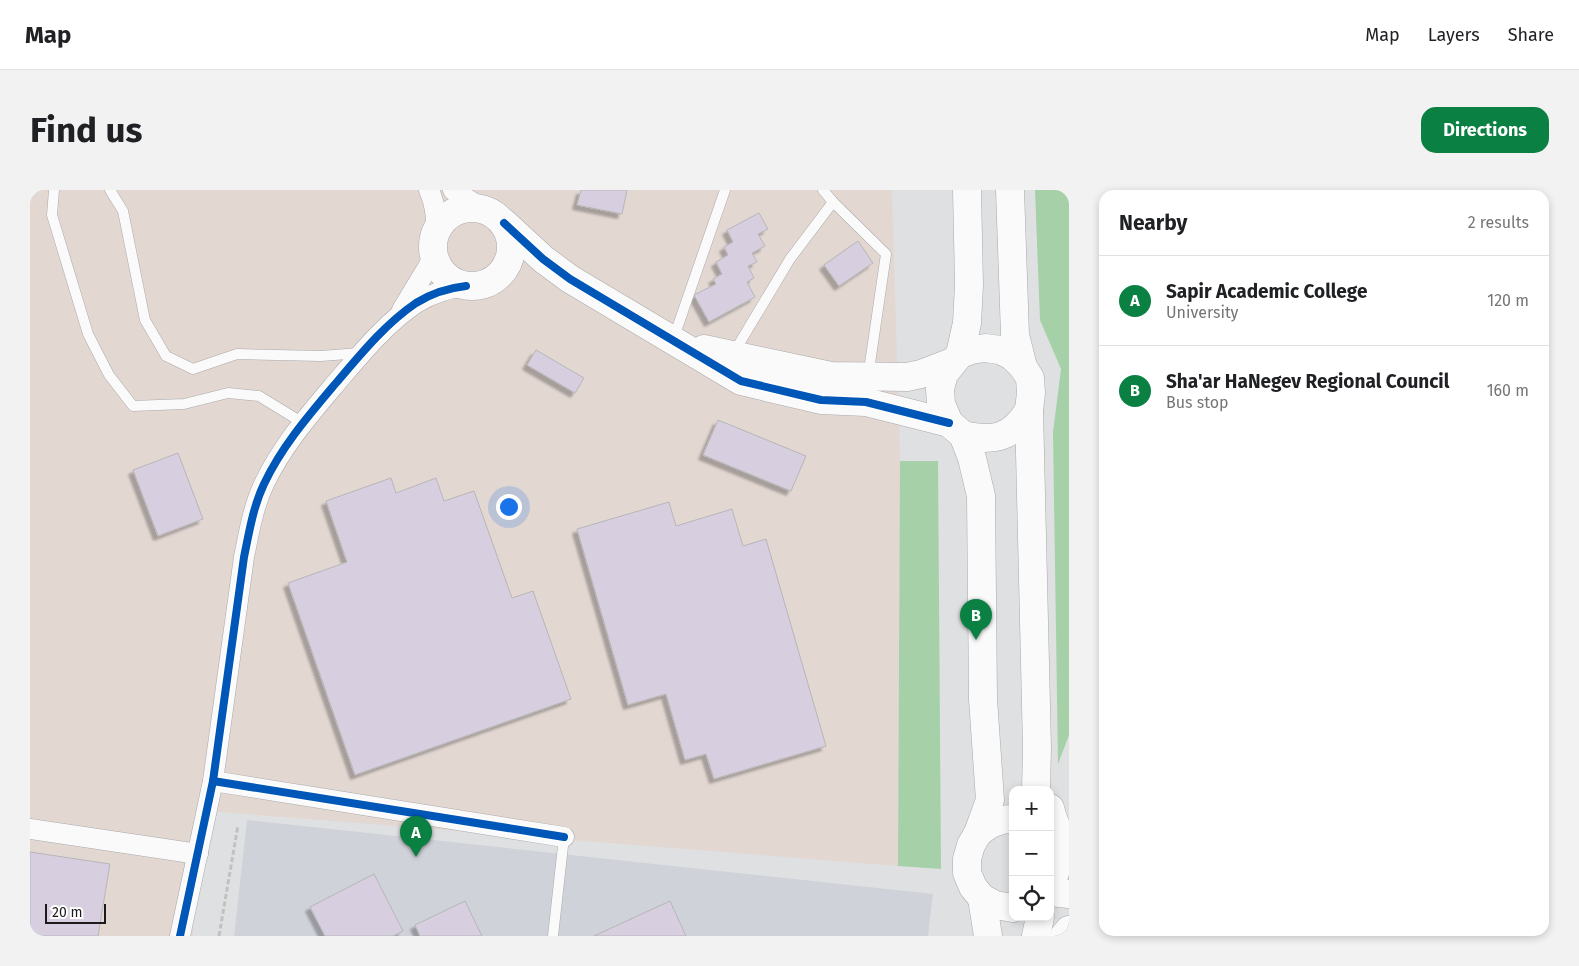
<!DOCTYPE html>
<html lang="en">
<head>
<meta charset="utf-8">
<style>
  body { margin:0; font-family:"Fira Sans",sans-serif; background:#f2f2f2; color:#202124 }
  .controls { position:absolute; right:15px; bottom:15px; display:grid; overflow:hidden; border-radius:10px; box-shadow:0 2px 8px #0003 }
  .controls button { width:45px; height:45px; display:grid; place-items:center; padding:0; border:0; border-bottom:1px solid #e0e0e0; background:#fff; color:#202124; font:25px sans-serif }
  .scale { position:absolute; left:15px; bottom:12px; width:61px; box-sizing:border-box; padding-left:5px; border:2px solid #1b1b1d; border-top:0; font-size:14px; line-height:18px; white-space:nowrap; color:#1b1b1d; -webkit-text-stroke:4px #fff; paint-order:stroke }
  .you { position:absolute; left:478px; top:316px; width:18px; height:18px; margin:-12px; border:4px solid #fff; border-radius:50%; background:#1a73e8; box-shadow:0 0 0 8px #1a73e833 }
  .badge { display:grid; place-items:center; width:32px; height:32px; border-radius:50%; background:#0b8043; color:#fff; font-size:16px; font-weight:700 }
  .pin { position:absolute; translate:-50% -41px; filter:drop-shadow(0 1px 2px #0008) }
  .pin::after { content:''; position:absolute; top:26px; width:18px; height:15px; background:inherit; clip-path:polygon(0 0,100% 0,50% 100%) }
  .list { margin:0; padding:0; list-style:none }
  h2 { display:flex; justify-content:space-between; align-items:center; height:65px; margin:0; padding:0 20px; font-size:21px }
  h2 small { font-size:16px; font-weight:400; color:#757577 }
  .list li { display:grid; grid-template-columns:32px 1fr auto; gap:15px; align-items:center; box-sizing:border-box; height:90px; padding:0 20px; border-top:1px solid #e0e0e0 }
  .list b { display:block; font-size:19px; white-space:nowrap }
  .list p { margin:0; font-size:16px; white-space:nowrap; color:#757577 }
  .list em { font-size:16px; font-style:normal; color:#757577 }
  .icon { flex:none; width:28px; height:28px; fill:none; stroke:currentColor; stroke-width:2; stroke-linecap:round; stroke-linejoin:round }
  .map { position:relative; flex:none; width:1039px; height:746px; overflow:hidden; border-radius:15px }
  header { display:flex; align-items:center; gap:30px; box-sizing:border-box; height:70px; padding:0 25px; background:#fff; border-bottom:1px solid #e0e0e0 }
  header strong { font-size:24px }
  nav { display:flex; gap:28px; margin-inline-start:auto; font-size:18px }
  .intro { display:flex; align-items:center; justify-content:space-between; box-sizing:border-box; height:120px; padding:0 30px }
  h1 { margin:0; font-size:35px }
  .button { padding:12px 22px; border-radius:15px; background:#0b8043; color:#fff; font-size:18px; font-weight:700 }
  main { display:flex; gap:30px; padding:0 30px }
  aside { flex:1; background:#fff; border-radius:15px; box-shadow:0 2px 8px #0003 }
  .map>svg:first-child { display:block }
</style>
</head>
<body>
<header>
<strong>Map</strong>
<nav><a>Map</a><a>Layers</a><a>Share</a></nav>
</header>
<div class="intro"><h1>Find us</h1><a class="button">Directions</a></div>
<main>
<div class="map">
<svg width="1039" height="746" viewBox="0 0 1039 746">
  <defs>
    <filter id="shadow"><feDropShadow dx="-4.5" dy="4.5" stdDeviation="1" flood-color="#0004"/></filter>
  </defs>
  <rect width="100%" height="100%" fill="#dfe0e2"/>
  <!-- industrial -->
  <path fill="#e3d7d2" d="M0 0H862L870 271 868 676 166 620 163 746H0Z"/>
  <!-- built -->
  <path fill="#d0d2d9" d="M217 630 903 704 898 746H204Z"/>
  <!-- green -->
  <g fill="#a6d0a8">
    <path d="M1005 0H1039V545L1028 574 1023 242 1031 179 1010 130Z"/>
    <path d="M870 271H908L911 679 868 676Z"/>
  </g>
  <!-- building -->
  <g fill="#d7cedf" stroke="#b6b6b7" filter="url(#shadow)">
    <path d="M551 0H597L592 24 547 15Z"/>
    <path d="M729 23 738 39 728 44 735 56 722 63 727 72 718 76 724 88 717 92 725 107 679 132 664 105 686 94 683 89 692 84 686 72 698 65 694 57 703 52 697 40Z"/>
    <path d="M828 51 843 73 809 96 794 75Z"/>
    <path d="M506 160 554 188 545 203 497 175Z"/>
    <path d="M688 230 776 266 761 301 673 265Z"/>
    <path d="M148 263 173 329 128 346 103 280Z"/>
    <path d="M361 288 366 303 406 288 414 311 444 301 482 408 503 401 541 509 325 585 258 393 317 372 296 311Z"/>
    <path d="M639 312 646 336 702 319 713 356 736 349 796 556 684 589 676 564 655 570 636 504 598 515 547 339Z"/>
    <path d="M0 662 80 674 68 746H0Z"/>
    <path d="M344 684 373 741 363 746H295L280 717Z"/>
    <path d="M435 711 452 746H390L385 735Z"/>
    <path d="M640 711 656 746H564Z"/>
  </g>
  <g fill="none" stroke-linecap="round" stroke-linejoin="round">
    <defs>
      <g id="lane">
        <path d="M24 0 22 25 58 144 79 185 103 216 154 214 198 203 229 206 273 233"/>
        <path d="M80 0 93 21 115 130 136 166 163 179 207 164 291 166 330 163"/>
        <path d="M793 0 803 12 856 64 838 187"/>
        <path d="M643 150 695 0"/>
        <path d="M703 164 760 69 803 12"/>
        <path d="M523 746 534 647"/>
      </g>
      <g id="street">
        <path d="M399 0C405 14 407 26 406 41"/>
        <path d="M423 0 451 18"/>
        <path d="M372 120 404 67"/>
        <path d="M183 591 534 647"/>
        <path d="M0 639 168 664"/>
        <path d="M150 746 183 591 214 367C219 343 223 317 234 294 252 256 279 225 306 193 330 165 355 134 386 113 402 103 418 98 436 96"/>
      </g>
      <g id="secondary">
        <circle cx="442" cy="57" r="39"/>
        <path d="M474 33 513 69 540 89 711 191 791 210 836 212 919 233"/>
        <path d="M674 159 801 186 877 187 891 184 922 172"/>
        <path d="M1020 702 1039 704"/>
      </g>
      <g id="primary">
        <path d="M980 0 985 145 993 177"/>
        <path d="M930 164 937 133 939 95 937 0"/>
        <path d="M933 245C964 252 982 248 999 220"/>
        <path d="M1020 618C1023 631 1029 645 1039 653"/>
        <path d="M948 643C959 634 968 629 983 629"/>
        <path d="M1020 651C1029 665 1028 681 1020 695"/>
        <path d="M952 708 958 746"/>
        <path d="M983 718 965 715 952 708 943 697 937 683V669L941 655 948 643 960 610 953 509 951 306 942 268 933 245 919 233 911 214 910 199 914 184 930 164 941 160 955 158 970 160 982 166 993 177 1000 188 1001 203 999 220 1007 558 1006 600"/>
        <path d="M1006 746 1010 727"/>
        <path d="M1034 746 1039 740"/>
      </g>
    </defs>
    <!-- lane casing -->
    <use href="#lane" stroke="#a9a9aa" stroke-width="11"/>
    <!-- street casing -->
    <use href="#street" stroke="#a9a9aa" stroke-width="21"/>
    <!-- secondary casing -->
    <use href="#secondary" stroke="#a9a9aa" stroke-width="29"/>
    <!-- primary casing -->
    <use href="#primary" stroke="#a9a9aa" stroke-width="29"/>
    <!-- path -->
    <path stroke="#c1c1c2" stroke-width="3" stroke-dasharray="5 2.5" stroke-linecap="butt" d="M189 746 208 635"/>
    <!-- lane -->
    <use href="#lane" stroke="#fafafb" stroke-width="10"/>
    <!-- street -->
    <use href="#street" stroke="#fafafb" stroke-width="20"/>
    <!-- secondary -->
    <use href="#secondary" stroke="#fafafb" stroke-width="28"/>
    <!-- primary -->
    <use href="#primary" stroke="#fafafb" stroke-width="28"/>
    <defs>
      <g id="cycleway">
        <path d="M474 33 513 69 540 89 711 191 791 210 836 212 919 233"/>
        <path d="M183 591 534 647"/>
        <path d="M150 746 183 591 214 367C219 343 223 317 234 294 252 256 279 225 306 193 330 165 355 134 386 113 402 103 418 98 436 96"/>
      </g>
    </defs>
    <!-- cycleway casing -->
    <use href="#cycleway" stroke="#fff" stroke-width="11"/>
    <!-- cycleway -->
    <use href="#cycleway" stroke="#0057b8" stroke-width="8"/>
  </g>
</svg>
<div class="controls">
<button>+</button>
<button>−</button>
<button><svg class="icon" aria-label="locate" viewBox="0 0 24 24"><circle cx="12" cy="12" r="6"/><path d="M12 2v4M12 18v4M2 12h4M18 12h4"/></svg></button>
</div>
<div class="scale">20 m</div>
<div class="you"></div>
<div class="pin badge" style="left:386px;top:667px">A</div>
<div class="pin badge" style="left:946px;top:450px">B</div>
</div>
<aside>
<h2>Nearby<small>2 results</small></h2>
<ul class="list">
<li><span class="badge">A</span><div><b>Sapir Academic College</b><p>University</p></div><em>120 m</em></li>
<li><span class="badge">B</span><div><b>Sha'ar HaNegev Regional Council</b><p>Bus stop</p></div><em>160 m</em></li>
</ul>
</aside>
</main>
</body>
</html>
